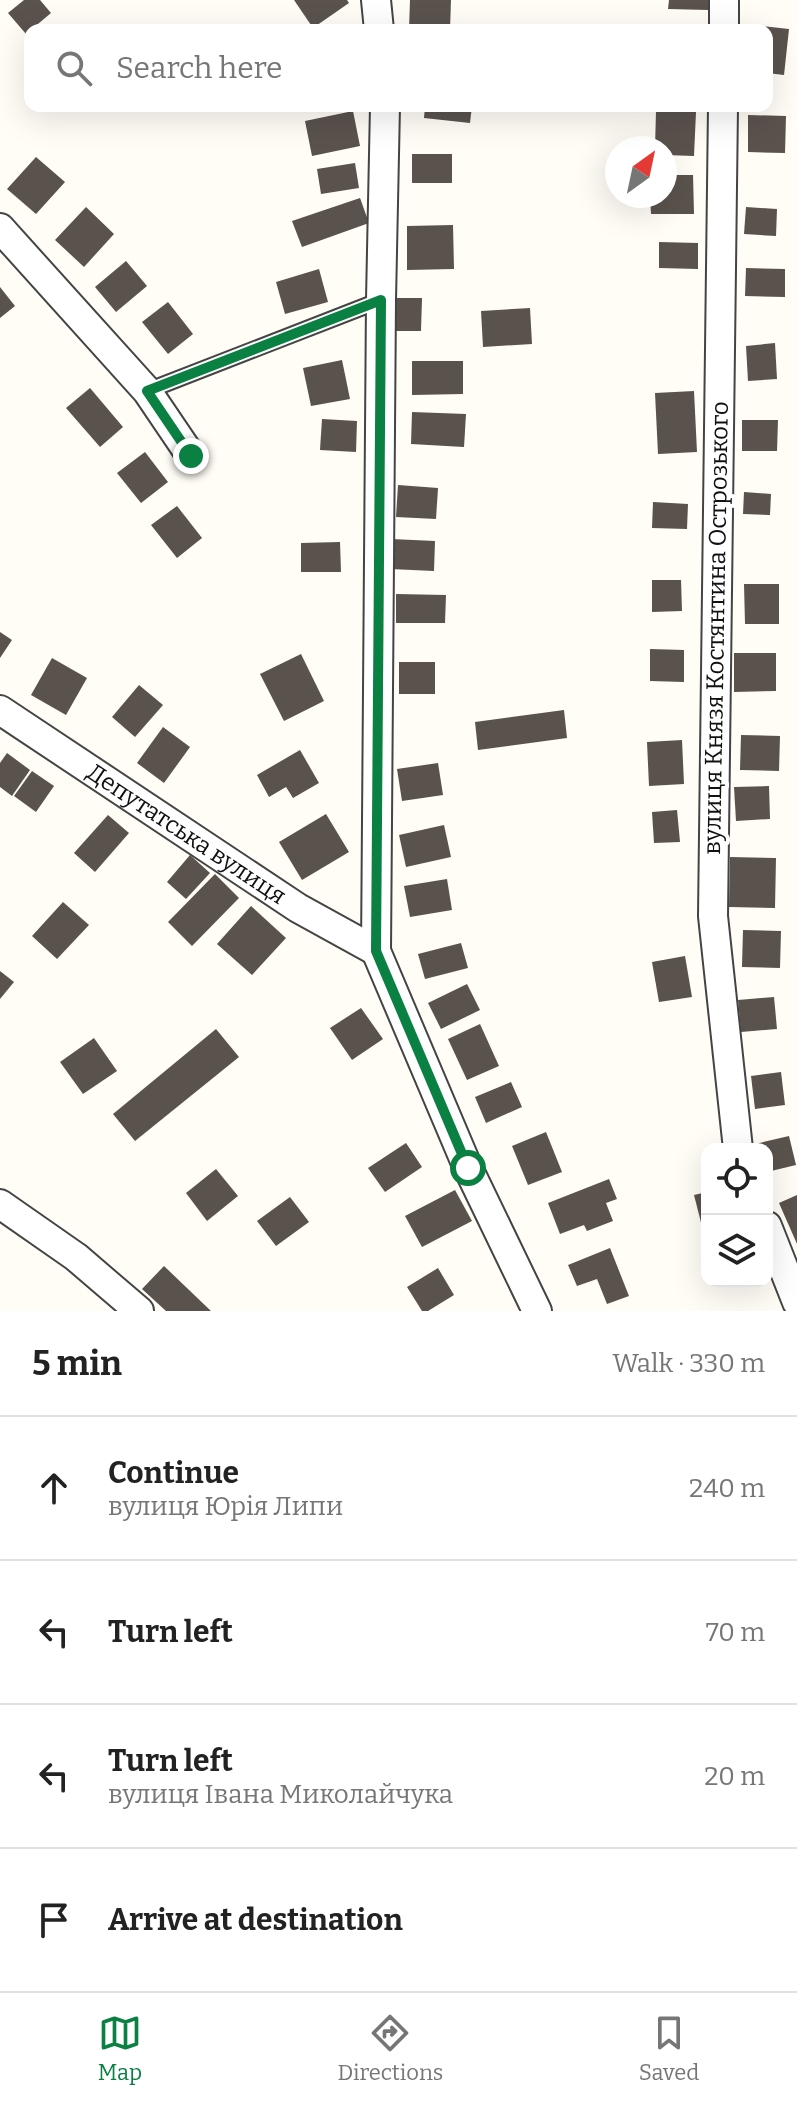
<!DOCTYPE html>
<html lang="en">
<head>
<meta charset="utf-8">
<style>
  body { margin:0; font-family:Bitter,serif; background:#f2f2f2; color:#222 }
  .controls { position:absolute; right:24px; bottom:24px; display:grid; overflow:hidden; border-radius:16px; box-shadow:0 8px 32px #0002 }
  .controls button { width:72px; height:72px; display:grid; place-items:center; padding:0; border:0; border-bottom:2px solid #e0e0e0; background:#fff; color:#222; font:40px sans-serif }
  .compass { position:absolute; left:605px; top:136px; width:72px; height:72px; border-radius:50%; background:#fff; box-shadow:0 8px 32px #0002; rotate:33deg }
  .stop { position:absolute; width:24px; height:24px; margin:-18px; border:6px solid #0b8043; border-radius:50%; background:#fff }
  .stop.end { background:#0b8043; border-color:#fff; box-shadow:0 2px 8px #0008 }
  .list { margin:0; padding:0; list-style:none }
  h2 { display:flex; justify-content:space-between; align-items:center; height:104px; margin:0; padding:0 32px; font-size:34px }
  h2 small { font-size:26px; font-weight:400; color:#767676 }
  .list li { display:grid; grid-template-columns:52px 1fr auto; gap:24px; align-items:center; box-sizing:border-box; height:144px; padding:0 32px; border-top:2px solid #e0e0e0 }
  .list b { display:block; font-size:30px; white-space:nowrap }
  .list p { margin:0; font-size:26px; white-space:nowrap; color:#767676 }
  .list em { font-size:26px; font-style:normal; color:#767676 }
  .icon { flex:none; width:44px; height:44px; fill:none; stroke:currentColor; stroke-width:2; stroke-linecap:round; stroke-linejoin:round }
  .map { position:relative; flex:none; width:797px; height:1311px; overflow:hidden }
  .search { position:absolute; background:#fff; box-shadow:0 8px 32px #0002; left:24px; right:24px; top:24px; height:88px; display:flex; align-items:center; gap:20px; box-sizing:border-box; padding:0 28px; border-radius:16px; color:#767676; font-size:30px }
  .sheet { height:680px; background:#fff }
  nav { display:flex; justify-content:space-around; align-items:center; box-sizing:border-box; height:112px; border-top:2px solid #e0e0e0; background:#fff; font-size:22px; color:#767676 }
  nav a { display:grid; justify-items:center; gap:4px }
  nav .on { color:#0b8043 }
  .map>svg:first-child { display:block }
</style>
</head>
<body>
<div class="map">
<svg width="797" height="1311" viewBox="0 0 797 1311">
  <rect width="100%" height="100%" fill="#fffdf5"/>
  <!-- building -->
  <g fill="#5a524d">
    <path d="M24 0H40L51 13 26 34 8 13Z"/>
    <path d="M294 0H347L349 3 313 28Z"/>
    <path d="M410 0H451L450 30H409Z"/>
    <path d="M669 0H708V10L668 9Z"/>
    <path d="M752 25 789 29 784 75 767 73V30H752Z"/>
    <path d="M425 106H472L470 123 424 118Z"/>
    <path d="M353 111 360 146 312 156 305 121Z"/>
    <path d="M656 111 696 112 694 156 665 155V148H655Z"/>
    <path d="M748 115 786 116 785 153 748 152Z"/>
    <rect x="412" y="154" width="40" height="29"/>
    <path d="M36 157 65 182 36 214 7 189Z"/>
    <path d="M355 163 359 188 321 194 317 169Z"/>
    <path d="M665 175H693L694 214H651L650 196H665Z"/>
    <path d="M360 198 369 223 302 247 292 221Z"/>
    <path d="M86 207 114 234 84 267 55 240Z"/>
    <path d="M746 207 777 209 776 236 744 234Z"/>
    <path d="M453 225 454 269 407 270V226Z"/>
    <path d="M659 242 698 243V269L659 268Z"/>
    <path d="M126 261 147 286 116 312 95 287Z"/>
    <path d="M746 268 785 269V297L745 296Z"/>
    <path d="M319 269 328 302 285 314 276 282Z"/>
    <path d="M0 287 15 306 0 318Z"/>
    <path d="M396 298H422L421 331H395Z"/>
    <path d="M168 302 193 334 168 354 142 322Z"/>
    <path d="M530 308 532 344 483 347 481 311Z"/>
    <path d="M775 343 777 379 748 381 746 346Z"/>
    <path d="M342 360 350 399 311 406 303 368Z"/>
    <path d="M412 361H463V394L412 395Z"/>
    <path d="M90 388 123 427 100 447 66 408Z"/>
    <path d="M694 391 697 452 658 454 655 393Z"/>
    <path d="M412 412 466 414 464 447 411 444Z"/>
    <path d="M322 419 357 421 356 452 320 450Z"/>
    <path d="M742 420H778L777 451H742Z"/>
    <path d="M145 452 168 482 141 503 117 473Z"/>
    <path d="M398 485 438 488 436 519 396 517Z"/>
    <path d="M744 492 771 494 770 515 743 514Z"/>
    <path d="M653 502 688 504 687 529 652 528Z"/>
    <path d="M177 506 202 538 177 558 151 525Z"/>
    <path d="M391 539 435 541 434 571 390 569Z"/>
    <path d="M340 542 341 572H301V543Z"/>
    <path d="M652 580H681L682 611 652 612Z"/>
    <path d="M744 584H779V624H745Z"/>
    <path d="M396 594 446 595 445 623H396Z"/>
    <path d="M0 632 12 640 0 658Z"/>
    <path d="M650 649 684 650V682L650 681Z"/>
    <path d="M734 653H776V691L734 692Z"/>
    <path d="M301 654 324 701 284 721 260 674Z"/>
    <path d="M52 658 87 678 66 715 31 695Z"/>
    <rect x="399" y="662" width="36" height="32"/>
    <path d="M139 685 163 705 135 737 112 717Z"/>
    <path d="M564 710 567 738 478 750 475 722Z"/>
    <path d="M163 727 190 747 164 783 137 763Z"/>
    <path d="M741 735 780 736 779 771 740 770Z"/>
    <path d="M682 740 684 784 649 786 647 742Z"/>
    <path d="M300 750 319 783 293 798 286 787 269 797 257 775Z"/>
    <path d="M7 753 30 770 12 796 0 787V763Z"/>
    <path d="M438 763 443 795 402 801 397 769Z"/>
    <path d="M32 771 54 786 36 812 14 796Z"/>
    <path d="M769 786 770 819 736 821 734 787Z"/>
    <path d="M677 810 680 842 654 843 652 812Z"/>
    <path d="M326 814 349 852 302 880 279 842Z"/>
    <path d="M108 815 129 833 95 872 74 853Z"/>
    <path d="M444 825 451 857 406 867 399 835Z"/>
    <path d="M190 855 210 873 186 899 167 882Z"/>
    <path d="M730 857 776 858 775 908 729 907Z"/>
    <path d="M215 874 239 898 192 946 168 922Z"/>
    <path d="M447 879 452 910 410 917 404 886Z"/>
    <path d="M63 902 89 925 57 959 32 936Z"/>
    <path d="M251 906 286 938 252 975 217 944Z"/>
    <path d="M743 930 781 931 780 968 742 967Z"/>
    <path d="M461 943 468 968 425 979 418 954Z"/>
    <path d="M685 956 692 997 659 1002 652 962Z"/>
    <path d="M0 971 14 982 0 999Z"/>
    <path d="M467 984 480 1010 441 1029 428 1003Z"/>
    <path d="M774 997 777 1029 741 1032 738 1000Z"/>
    <path d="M361 1008 383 1039 352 1060 330 1028Z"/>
    <path d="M480 1024 499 1066 467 1080 448 1039Z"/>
    <path d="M216 1029 239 1057 135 1141 113 1114Z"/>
    <path d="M94 1038 117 1071 83 1094 60 1062Z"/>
    <path d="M781 1072 785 1105 755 1109 751 1076Z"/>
    <path d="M511 1082 522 1107 486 1123 475 1097Z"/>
    <path d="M546 1132 562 1172 528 1185 512 1146Z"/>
    <path d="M789 1136 796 1165 767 1172V1149H756L755 1144Z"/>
    <path d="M406 1143 422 1167 385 1192 368 1168Z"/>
    <path d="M216 1169 238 1196 207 1221 186 1193Z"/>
    <path d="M609 1179 617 1199 606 1203 613 1221 587 1231 584 1225 560 1234 548 1203Z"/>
    <path d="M455 1190 472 1221 422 1247 405 1216Z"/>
    <path d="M707 1192V1242H706L694 1195Z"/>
    <path d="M797 1195V1244L779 1203Z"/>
    <path d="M290 1197 309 1222 276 1246 257 1221Z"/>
    <path d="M610 1248 629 1296 607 1304 597 1279 577 1286 568 1265Z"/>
    <path d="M164 1266 211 1311H166L142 1289Z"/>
    <path d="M438 1268 454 1295 428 1311H422L407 1287Z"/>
  </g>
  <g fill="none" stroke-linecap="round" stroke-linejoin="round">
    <defs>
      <path id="service" d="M147 391 381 300"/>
      <g id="minor">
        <path d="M376 0 379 30"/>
        <path d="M724 30V0"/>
        <path d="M385 106 381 300 376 951 468 1168 537 1311"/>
        <path d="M723 106 713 916 738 1149"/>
        <path d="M0 228 147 391 191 456"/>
        <path id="s1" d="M0 710 298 908 376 951"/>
        <path d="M0 1204 76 1257 139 1311"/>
        <path d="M767 1226 797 1302"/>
      </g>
    </defs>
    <!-- service casing -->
    <use href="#service" stroke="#444" stroke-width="18"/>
    <!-- minor casing -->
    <use href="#minor" stroke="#444" stroke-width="32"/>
    <!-- service -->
    <use href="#service" stroke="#fff" stroke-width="14"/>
    <!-- minor -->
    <use href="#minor" stroke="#fff" stroke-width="28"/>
  </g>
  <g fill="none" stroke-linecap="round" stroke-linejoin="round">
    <!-- route -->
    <path stroke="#0b8043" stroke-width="10" d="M191 456 147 391 381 300 376 951 468 1168"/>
  </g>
  <g text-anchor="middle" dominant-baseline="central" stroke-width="8" stroke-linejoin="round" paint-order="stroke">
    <!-- street labels -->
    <g font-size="24" fill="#111" stroke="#fff">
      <text transform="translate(716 628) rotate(-89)">вулиця Князя Костянтина Острозького</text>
      <text stroke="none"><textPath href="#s1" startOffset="224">Депутатська вулиця</textPath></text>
    </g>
  </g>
</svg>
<div class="controls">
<button><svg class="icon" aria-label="locate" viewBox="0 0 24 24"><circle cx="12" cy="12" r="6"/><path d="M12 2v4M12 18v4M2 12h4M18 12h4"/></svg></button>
<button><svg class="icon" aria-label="layers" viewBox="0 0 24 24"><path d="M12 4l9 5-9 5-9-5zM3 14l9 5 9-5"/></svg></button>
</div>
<svg class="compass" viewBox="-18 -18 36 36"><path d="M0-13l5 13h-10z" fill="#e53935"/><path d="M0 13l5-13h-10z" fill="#767676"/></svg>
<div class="stop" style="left:468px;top:1168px"></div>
<div class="stop end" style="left:191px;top:456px"></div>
<div class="search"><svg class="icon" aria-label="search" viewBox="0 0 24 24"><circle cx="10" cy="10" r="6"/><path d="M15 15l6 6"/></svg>Search here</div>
</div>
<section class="sheet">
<h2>5 min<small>Walk · 330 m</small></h2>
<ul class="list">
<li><svg class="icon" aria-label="ahead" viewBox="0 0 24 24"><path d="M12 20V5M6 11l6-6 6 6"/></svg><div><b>Continue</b><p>вулиця Юрія Липи</p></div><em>240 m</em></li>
<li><svg class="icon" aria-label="left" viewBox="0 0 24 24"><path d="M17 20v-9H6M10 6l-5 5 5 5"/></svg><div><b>Turn left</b></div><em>70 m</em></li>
<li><svg class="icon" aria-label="left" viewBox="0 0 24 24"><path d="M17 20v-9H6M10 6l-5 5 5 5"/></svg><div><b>Turn left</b><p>вулиця Івана Миколайчука</p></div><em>20 m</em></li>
<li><svg class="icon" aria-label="arrive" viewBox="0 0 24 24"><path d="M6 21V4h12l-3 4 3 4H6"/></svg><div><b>Arrive at destination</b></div></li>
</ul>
</section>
<nav>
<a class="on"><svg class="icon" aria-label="map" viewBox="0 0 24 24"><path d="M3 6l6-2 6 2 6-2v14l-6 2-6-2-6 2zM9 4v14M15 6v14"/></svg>Map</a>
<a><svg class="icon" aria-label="directions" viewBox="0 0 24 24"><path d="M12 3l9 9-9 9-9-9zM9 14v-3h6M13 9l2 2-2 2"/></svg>Directions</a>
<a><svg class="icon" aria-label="saved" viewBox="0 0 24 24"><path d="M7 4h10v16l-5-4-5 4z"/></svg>Saved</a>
</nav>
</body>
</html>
